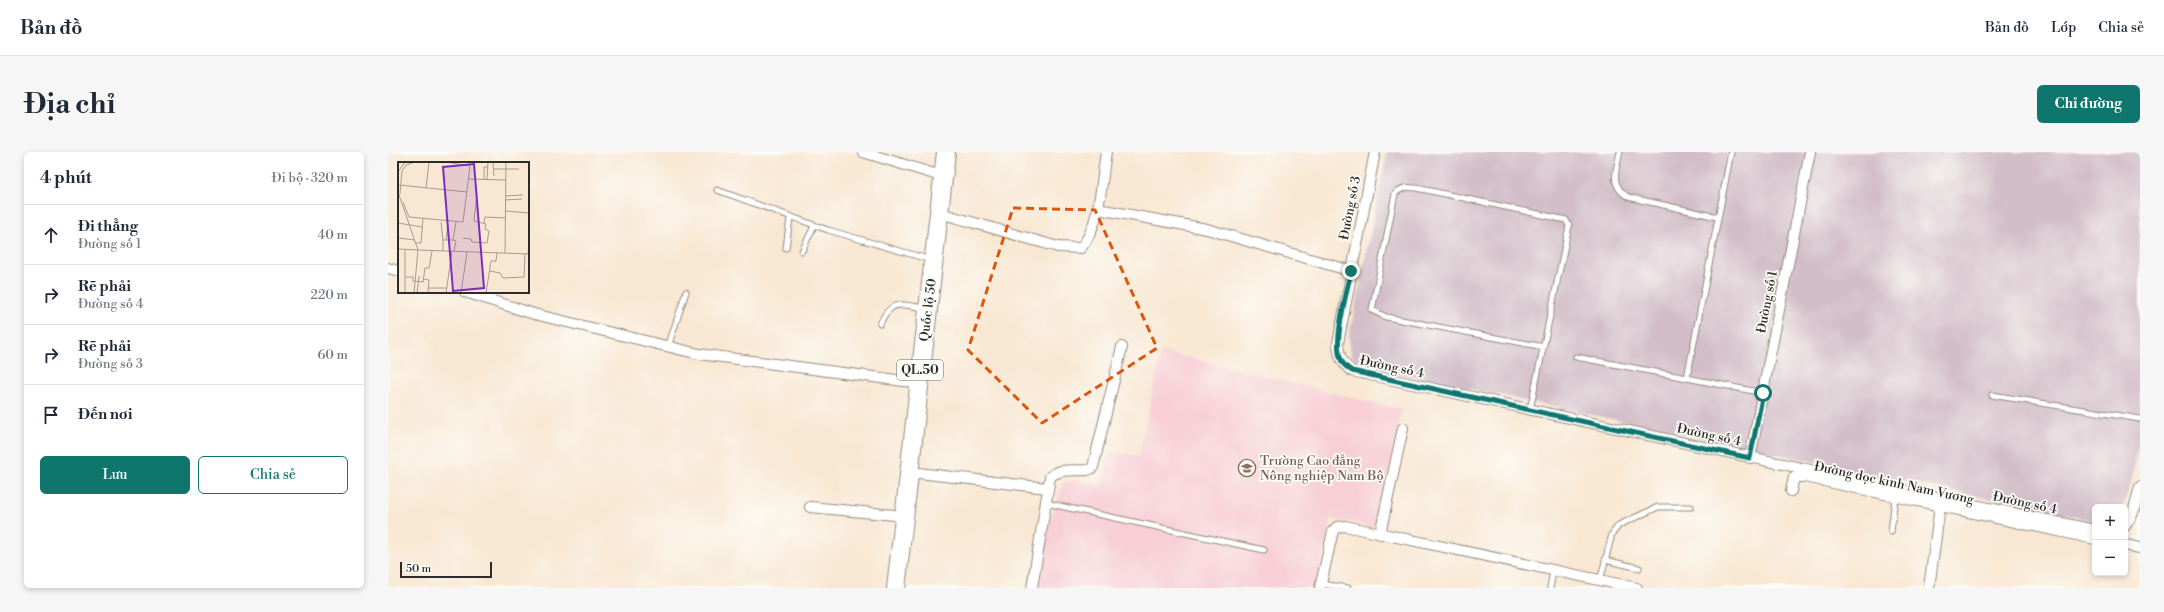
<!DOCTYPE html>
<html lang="vi">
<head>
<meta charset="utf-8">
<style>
  body { margin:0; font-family:"Libre Bodoni",serif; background:#f6f6f7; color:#1f2937 }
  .controls { position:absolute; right:12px; bottom:12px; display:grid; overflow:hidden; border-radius:6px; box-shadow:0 2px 6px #0003 }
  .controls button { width:36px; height:36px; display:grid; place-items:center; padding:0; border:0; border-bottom:1px solid #e0e1e3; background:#fff; color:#1f2937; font:20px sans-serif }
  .scale { position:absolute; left:12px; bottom:10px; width:92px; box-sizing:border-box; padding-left:4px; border:2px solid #2b2b2b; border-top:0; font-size:11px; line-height:14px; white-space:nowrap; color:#2b2b2b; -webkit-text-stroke:3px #fdfcf7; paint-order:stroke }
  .stop { position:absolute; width:12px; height:12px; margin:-9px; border:3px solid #0f766e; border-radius:50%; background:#fff }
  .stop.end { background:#0f766e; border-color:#fff; box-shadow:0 1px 4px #0008 }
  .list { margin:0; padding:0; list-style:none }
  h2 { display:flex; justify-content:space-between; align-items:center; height:52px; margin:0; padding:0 16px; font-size:17px }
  h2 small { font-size:13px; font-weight:400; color:#747a83 }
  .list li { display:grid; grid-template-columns:26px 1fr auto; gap:12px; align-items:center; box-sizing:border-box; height:60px; padding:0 16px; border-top:1px solid #e0e1e3 }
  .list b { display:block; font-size:15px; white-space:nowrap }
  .list p { margin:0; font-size:13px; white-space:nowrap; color:#747a83 }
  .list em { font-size:13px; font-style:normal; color:#747a83 }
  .actions { display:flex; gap:8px; padding:12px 16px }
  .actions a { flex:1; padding:9px 0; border:1px solid #0f766e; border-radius:6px; text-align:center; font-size:14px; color:#0f766e }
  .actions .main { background:#0f766e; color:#fff }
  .icon { flex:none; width:22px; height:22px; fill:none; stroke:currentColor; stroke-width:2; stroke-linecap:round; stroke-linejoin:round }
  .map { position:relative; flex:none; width:1752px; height:436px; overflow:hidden; border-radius:6px }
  header { display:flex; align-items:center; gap:24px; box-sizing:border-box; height:56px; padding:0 20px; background:#fff; border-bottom:1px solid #e0e1e3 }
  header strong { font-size:19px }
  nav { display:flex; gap:22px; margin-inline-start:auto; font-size:14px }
  .intro { display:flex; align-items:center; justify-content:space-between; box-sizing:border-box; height:96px; padding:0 24px }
  h1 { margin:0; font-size:28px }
  .button { padding:10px 18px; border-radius:6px; background:#0f766e; color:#fff; font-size:14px; font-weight:700 }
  main { display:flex; gap:24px; padding:0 24px }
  aside { flex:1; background:#fff; border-radius:6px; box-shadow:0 2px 6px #0003 }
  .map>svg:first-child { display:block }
</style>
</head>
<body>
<header>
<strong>Bản đồ</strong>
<nav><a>Bản đồ</a><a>Lớp</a><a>Chia sẻ</a></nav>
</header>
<div class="intro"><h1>Địa chỉ</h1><a class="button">Chỉ đường</a></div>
<main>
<aside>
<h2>4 phút<small>Đi bộ · 320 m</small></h2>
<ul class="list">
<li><svg class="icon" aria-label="ahead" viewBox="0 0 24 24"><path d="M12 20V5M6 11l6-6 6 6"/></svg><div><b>Đi thẳng</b><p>Đường số 1</p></div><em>40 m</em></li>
<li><svg class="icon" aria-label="right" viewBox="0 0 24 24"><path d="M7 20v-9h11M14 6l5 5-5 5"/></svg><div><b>Rẽ phải</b><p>Đường số 4</p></div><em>220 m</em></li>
<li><svg class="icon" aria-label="right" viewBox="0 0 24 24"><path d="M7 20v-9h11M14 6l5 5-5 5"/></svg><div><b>Rẽ phải</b><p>Đường số 3</p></div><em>60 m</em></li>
<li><svg class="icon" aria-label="arrive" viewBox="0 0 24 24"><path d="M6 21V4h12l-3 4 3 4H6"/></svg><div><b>Đến nơi</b></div></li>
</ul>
<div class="actions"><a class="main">Lưu</a><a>Chia sẻ</a></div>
</aside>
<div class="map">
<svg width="1752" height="436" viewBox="0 0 1752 436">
  <rect width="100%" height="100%" fill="#fdfcf7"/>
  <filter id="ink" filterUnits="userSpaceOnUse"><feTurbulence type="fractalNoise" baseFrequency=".025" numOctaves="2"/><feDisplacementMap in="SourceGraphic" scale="8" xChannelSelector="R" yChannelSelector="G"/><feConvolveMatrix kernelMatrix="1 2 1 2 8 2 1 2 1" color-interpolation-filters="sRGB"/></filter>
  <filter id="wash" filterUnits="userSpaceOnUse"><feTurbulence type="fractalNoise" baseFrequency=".012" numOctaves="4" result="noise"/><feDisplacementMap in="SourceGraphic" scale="16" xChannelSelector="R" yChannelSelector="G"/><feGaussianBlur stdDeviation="0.9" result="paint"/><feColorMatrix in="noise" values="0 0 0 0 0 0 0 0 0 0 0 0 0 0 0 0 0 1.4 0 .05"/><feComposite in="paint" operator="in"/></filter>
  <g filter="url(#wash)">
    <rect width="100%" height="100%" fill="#f8e7d2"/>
    <!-- built -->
    <path fill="#f7cfd5" d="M773 199 1014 258 989 376 943 367 928 436H651L660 374 676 330 690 328 714 334 721 299 751 304Z"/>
    <!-- industrial -->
    <path fill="#d2bdc8" d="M999 0H1752V287L1742 336 1734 355H1707V369L974 214 963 203 961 185Z"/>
  </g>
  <g filter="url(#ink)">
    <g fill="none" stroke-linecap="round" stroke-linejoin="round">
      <defs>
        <g id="lane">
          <path d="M1232 0C1228 19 1221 33 1240 45L1329 65"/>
          <path d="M329 38 440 78 543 108"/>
          <path d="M398 96 402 66"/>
          <path d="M414 99 426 74"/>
          <path d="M492 172C503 146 514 153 537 156"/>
          <path d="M280 195 298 140"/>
          <path d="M1188 205 1299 226 1343 0"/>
          <path d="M1299 226 1375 241"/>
          <path d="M1604 243 1752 267"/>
          <path d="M1142 258 1181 74 1178 68 1038 38C1026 36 1016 32 1007 42L984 158 998 165 1156 195"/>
          <path d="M658 351 876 398"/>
          <path d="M1503 380 1507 345"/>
          <path d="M1217 408 1251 416"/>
          <path d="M1212 429 1224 382 1231 373 1270 355H1303"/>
          <path d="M933 432 960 436"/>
          <path d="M1162 436 1165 419"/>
        </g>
        <g id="street">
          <path d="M475 0 556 25"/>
          <path d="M987 0 950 191C951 204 953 211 964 219L1538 343 1707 378"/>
          <path d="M710 57 819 77 963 119"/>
          <path d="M552 61 670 95 693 96C713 71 713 31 718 0"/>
          <path d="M0 116 11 119"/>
          <path d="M77 140 146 162 311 202 531 231"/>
          <path d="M1362 306 1422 0"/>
          <path d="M522 320 659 336"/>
          <path d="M1403 339 1406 325H1417L1707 387"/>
          <path d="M422 355 517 364"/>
          <path d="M1737 374 1745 361 1752 335"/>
          <path d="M992 382 1015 276"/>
          <path d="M1737 393 1752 396"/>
          <path d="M644 436 662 325C676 312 699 323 705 315L734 195"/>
          <path d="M932 436 945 379 949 375 957 374 1249 436"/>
          <path d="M1541 436 1552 354"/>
        </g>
        <path id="highway" d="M508 436 558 0"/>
      </defs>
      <!-- lane casing -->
      <use href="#lane" stroke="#92897e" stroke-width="7"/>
      <!-- street casing -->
      <use href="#street" stroke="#92897e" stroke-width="12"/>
      <!-- highway casing -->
      <use href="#highway" stroke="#92897e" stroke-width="20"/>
      <!-- lane -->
      <use href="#lane" stroke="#fff" stroke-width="5"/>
      <!-- street -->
      <use href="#street" stroke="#fff" stroke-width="10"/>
      <!-- highway -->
      <use href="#highway" stroke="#fff" stroke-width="18"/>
    </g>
  </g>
  <g fill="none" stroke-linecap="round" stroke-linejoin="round" filter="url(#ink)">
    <!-- route -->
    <path stroke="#0f766e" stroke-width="5" d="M963 119C959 139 946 187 952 205 954 212 958 215 964 219L1362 306 1375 241"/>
  </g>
  <!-- marked area -->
  <path fill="none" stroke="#df570e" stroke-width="3" stroke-dasharray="8 5" stroke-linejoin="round" d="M625 56 707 58 769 196 654 271 580 198Z"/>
  <!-- icons -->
  <defs>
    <symbol id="university-ring" viewBox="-11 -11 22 22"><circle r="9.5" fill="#fdfcf7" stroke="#8d6e63" stroke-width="1.5"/><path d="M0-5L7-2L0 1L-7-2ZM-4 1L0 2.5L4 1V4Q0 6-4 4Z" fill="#8d6e63"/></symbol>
  </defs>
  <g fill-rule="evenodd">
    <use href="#university-ring" x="849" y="306" width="20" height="20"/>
  </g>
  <g text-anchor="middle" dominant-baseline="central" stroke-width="3.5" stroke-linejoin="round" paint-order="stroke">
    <!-- shield labels -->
    <rect fill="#fdfcf7" stroke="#6a6a68" stroke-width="1" x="509" y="208" width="46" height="20" rx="3"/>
    <g font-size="12" font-weight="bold" fill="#2b2b2b">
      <text x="532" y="218">QL.50</text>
    </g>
    <!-- street labels -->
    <g font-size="13" fill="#2b2b2b" stroke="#fdfcf7">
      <text transform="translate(962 56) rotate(-79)">Đường số 3</text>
      <text transform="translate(1379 150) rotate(-79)">Đường số 1</text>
      <text transform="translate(540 158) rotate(-83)">Quốc lộ 50</text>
      <text transform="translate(1004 215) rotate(12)">Đường số 4</text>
      <text transform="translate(1321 283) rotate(12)">Đường số 4</text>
      <text transform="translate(1506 331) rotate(12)">Đường dọc kinh Nam Vương</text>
      <text transform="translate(1637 351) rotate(12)">Đường số 4</text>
    </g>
    <!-- education labels -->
    <g font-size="13" fill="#785e54" stroke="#fdfcf7" text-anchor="start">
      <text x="872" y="309">Trường Cao đẳng<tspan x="872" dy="15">Nông nghiệp Nam Bộ</tspan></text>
    </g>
  </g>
  <!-- overview -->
  <g transform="translate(10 10)">
    <rect width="131" height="131" fill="#f8e7d2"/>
    <path fill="none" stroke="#a69c8f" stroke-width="1" d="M95 0 96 14M96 7H121M0 10 7 0M71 17 108 18M86 17V5H90M89 17 90 0M1 23 69 30M28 26 31 0M0 30 20 88 131 92M2 32 4 9 8 3 17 0M107 34 125 33M107 38 124 37M5 40 11 55 65 60 72 4 48 0M108 49 131 51M43 60 45 78M0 61 24 65M86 61 87 55 108 56M0 76 17 78M65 76 73 77 74 80 89 81 91 69 87 67 88 62 76 59 79 32M48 78 50 62M55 78 58 60M18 81H23L25 56M0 87 20 88 16 131M7 87V131M45 89V78H55L58 79 56 89M107 91 108 0M130 92 131 80M92 109 102 111 105 116 126 115 127 92M8 115H15V119L25 120 27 106H31L34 89M25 117 31 118 30 131M30 126H48M19 131 21 114M48 131 54 89M63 131 69 90M88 131 93 99H98L99 91"/>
    <path fill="#7b2cbf" fill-opacity="0.15" stroke="#7b2cbf" stroke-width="2" d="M76 2 86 126 55 129 45 5Z"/>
    <rect width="131" height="131" fill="none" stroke="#2b2b2b" stroke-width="2"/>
  </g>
</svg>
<div class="controls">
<button>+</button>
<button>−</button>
</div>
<div class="scale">50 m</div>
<div class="stop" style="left:1375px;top:241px"></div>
<div class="stop end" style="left:963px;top:119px"></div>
</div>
</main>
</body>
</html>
